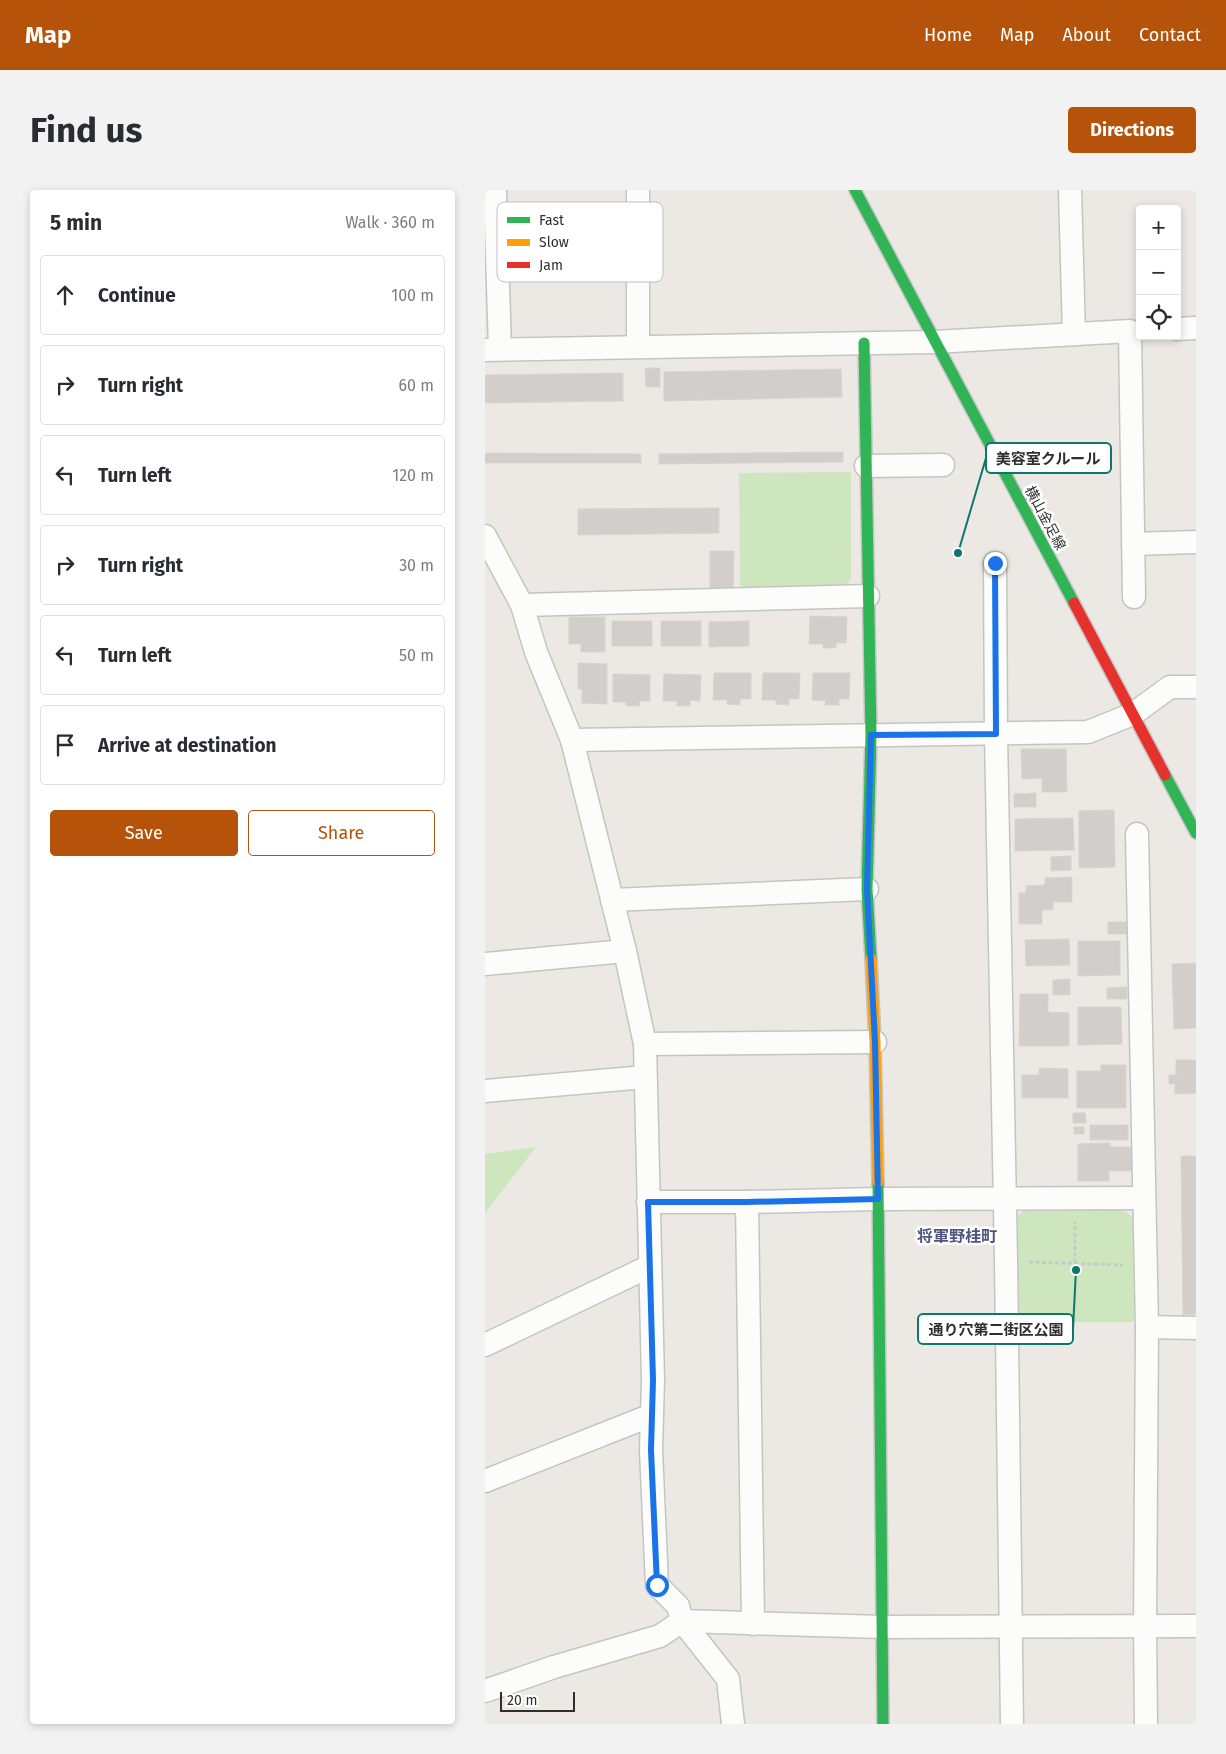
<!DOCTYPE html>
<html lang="en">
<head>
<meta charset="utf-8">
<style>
  body { margin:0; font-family:"Fira Sans","Noto Sans JP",sans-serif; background:#f2f2f3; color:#2b2b33 }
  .controls { position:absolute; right:15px; top:15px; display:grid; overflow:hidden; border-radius:5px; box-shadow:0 2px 8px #0003 }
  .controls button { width:45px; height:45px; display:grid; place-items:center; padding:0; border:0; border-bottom:1px solid #e1e1e2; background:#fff; color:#2b2b33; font:25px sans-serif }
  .scale { position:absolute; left:15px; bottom:12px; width:75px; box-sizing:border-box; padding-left:5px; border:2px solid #2e2e2e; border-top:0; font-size:14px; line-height:18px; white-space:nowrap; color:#2e2e2e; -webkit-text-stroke:4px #fff; paint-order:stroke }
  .stop { position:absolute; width:15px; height:15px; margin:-11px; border:4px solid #1a73e8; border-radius:50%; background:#fff }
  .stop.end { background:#1a73e8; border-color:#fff; box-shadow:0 1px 5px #0008 }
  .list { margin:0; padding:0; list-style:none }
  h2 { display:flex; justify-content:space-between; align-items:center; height:65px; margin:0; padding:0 20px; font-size:21px }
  h2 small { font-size:16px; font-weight:400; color:#7c7c81 }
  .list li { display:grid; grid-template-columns:32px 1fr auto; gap:15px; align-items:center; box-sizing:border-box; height:80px; margin:0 10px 10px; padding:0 10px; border:1px solid #e1e1e2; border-radius:5px }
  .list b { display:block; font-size:19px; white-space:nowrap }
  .list em { font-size:16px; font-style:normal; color:#7c7c81 }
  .actions { display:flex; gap:10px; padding:15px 20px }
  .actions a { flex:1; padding:11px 0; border:1px solid #b45309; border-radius:5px; text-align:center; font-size:18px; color:#b45309 }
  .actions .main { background:#b45309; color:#fff }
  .icon { flex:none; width:28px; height:28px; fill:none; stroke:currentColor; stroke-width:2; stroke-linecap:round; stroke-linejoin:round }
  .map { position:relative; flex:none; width:711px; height:1534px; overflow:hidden; border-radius:5px }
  header { display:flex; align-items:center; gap:30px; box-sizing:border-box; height:70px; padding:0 25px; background:#b45309; color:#fff }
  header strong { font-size:24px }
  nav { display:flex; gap:28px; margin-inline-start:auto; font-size:18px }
  .intro { display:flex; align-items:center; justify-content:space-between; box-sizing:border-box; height:120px; padding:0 30px }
  h1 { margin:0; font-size:35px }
  .button { padding:12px 22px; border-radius:5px; background:#b45309; color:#fff; font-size:18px; font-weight:700 }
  main { display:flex; gap:30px; padding:0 30px }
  aside { flex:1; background:#fff; border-radius:5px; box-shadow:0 2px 8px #0003 }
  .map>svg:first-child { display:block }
</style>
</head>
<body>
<header>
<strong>Map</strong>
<nav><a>Home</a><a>Map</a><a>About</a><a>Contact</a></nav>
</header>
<div class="intro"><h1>Find us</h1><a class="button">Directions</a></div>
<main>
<aside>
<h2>5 min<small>Walk · 360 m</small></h2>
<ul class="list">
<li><svg class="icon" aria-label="ahead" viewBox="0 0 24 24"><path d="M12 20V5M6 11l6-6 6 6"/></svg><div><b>Continue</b></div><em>100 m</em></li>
<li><svg class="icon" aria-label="right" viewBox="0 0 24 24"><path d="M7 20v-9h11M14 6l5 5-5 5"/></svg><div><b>Turn right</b></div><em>60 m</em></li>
<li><svg class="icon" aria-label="left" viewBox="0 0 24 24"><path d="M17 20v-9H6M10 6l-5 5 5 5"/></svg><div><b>Turn left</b></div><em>120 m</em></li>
<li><svg class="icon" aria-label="right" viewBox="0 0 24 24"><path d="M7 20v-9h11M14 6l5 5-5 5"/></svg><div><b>Turn right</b></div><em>30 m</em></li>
<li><svg class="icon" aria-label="left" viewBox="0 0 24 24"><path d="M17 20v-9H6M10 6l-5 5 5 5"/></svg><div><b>Turn left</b></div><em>50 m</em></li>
<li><svg class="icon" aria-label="arrive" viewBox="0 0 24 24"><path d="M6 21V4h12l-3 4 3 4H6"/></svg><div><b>Arrive at destination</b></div></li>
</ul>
<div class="actions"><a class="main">Save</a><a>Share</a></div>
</aside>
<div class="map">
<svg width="711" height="1534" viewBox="0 0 711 1534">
  <rect width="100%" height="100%" fill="#ece8e4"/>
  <!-- green -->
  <g fill="#cee6be">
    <path d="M366 282V388L361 398 255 399 254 283Z"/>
    <path d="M51 957 0 1023V964Z"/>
    <path d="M540 1020H638L649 1028V1132H532L533 1025Z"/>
  </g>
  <!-- building -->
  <g fill="#d1cecb" stroke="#d7d4d0">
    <path d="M160 178H175V197H161Z"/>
    <path d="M356 179 357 207 179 211V182Z"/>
    <path d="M138 183V211L0 213V185Z"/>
    <path d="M358 262V272L174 274V264Z"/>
    <path d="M0 263 156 264V273H0Z"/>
    <path d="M234 318V343L93 345V319Z"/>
    <path d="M225 361H249L248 398H225Z"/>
    <path d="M325 426 362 427 361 453H351V458H338V454H324Z"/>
    <path d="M84 427H120V462H96V454H84Z"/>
    <rect x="127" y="431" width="40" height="25"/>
    <rect x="176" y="431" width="40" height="25"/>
    <path d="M264 431V456L224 457V432Z"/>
    <path d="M93 473 122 474V514L97 513V499H93Z"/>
    <path d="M229 483H266V509H255V515L242 514V510H228Z"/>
    <path d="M278 483H315L314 509H304V515L291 514V510H277Z"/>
    <path d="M328 483H365L364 509H354V515H340L341 511 327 510Z"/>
    <path d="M128 484 165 485V511H155L154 516H141V512H128Z"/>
    <path d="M179 484 216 485 215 511 205 510V516H192V511H178Z"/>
    <path d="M536 559H581L582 602H557V588L537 589Z"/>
    <path d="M551 603V617H529V604Z"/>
    <path d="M629 620 630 677 594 678V621Z"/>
    <path d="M588 628 589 660 530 661V629Z"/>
    <path d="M586 666V680L566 681V667Z"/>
    <path d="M587 687V712H568V720H557V734H534V703H541V696L560 695V688Z"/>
    <rect x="623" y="732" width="20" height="12"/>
    <path d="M584 749 585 775 541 776 540 750Z"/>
    <path d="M593 751H635V785L593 786Z"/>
    <path d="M711 773V838L689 839 687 774Z"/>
    <path d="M585 789V805H568V790Z"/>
    <path d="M642 797V809H622V798Z"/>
    <path d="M535 804H563V822L584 823V856H534Z"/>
    <path d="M593 817H636L637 854 593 855Z"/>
    <path d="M691 870H711V903L690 904V894H684V885H691Z"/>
    <path d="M616 875H641V918H592V881H616Z"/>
    <path d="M554 878 583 879V908H537V885H554Z"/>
    <path d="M588 923H600L601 933H588Z"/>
    <rect x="605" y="935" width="38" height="15"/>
    <rect x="589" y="937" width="10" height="7"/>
    <path d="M625 953V957H646L647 981H624V991H593V954Z"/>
    <path d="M696 966H711V1124L698 1125Z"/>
  </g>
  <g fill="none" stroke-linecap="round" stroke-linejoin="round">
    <defs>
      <g id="street">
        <path d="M10 0 15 159"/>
        <path d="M153 0V157"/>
        <path d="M585 0 589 144"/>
        <path d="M692 139 711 138"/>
        <path d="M0 160 449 152 645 141 649 407"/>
        <path d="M381 276 458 275"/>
        <path d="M0 346 37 415 51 462 87 550 140 761 160 854 168 1190 166 1260 172 1395 193 1416 197 1431 243 1489 248 1534"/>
        <path d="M648 354 711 352"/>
        <path d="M510 373 511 544 521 1071 527 1534"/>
        <path d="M37 415 383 406"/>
        <path d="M87 550 603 542 648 524 685 497H711"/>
        <path d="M652 644 662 1137 660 1437 661 1534"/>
        <path d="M127 710 382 699"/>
        <path d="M0 774 140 761"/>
        <path d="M160 854 390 852"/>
        <path d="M0 901 160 887"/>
        <path d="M163 1012H262L393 1009 658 1008"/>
        <path d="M262 1012 268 1434"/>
        <path d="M662 1137 711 1138"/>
        <path d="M0 1155 165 1076"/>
        <path d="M0 1291 167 1225"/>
        <path d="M0 1501 69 1477 175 1446 197 1431 398 1437 711 1436"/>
      </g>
      <g id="fast">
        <path d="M370 0 589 413"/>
        <path d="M379 153 386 545 382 699 386 769"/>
        <path d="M680 585 711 643"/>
        <path d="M393 992 398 1534"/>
      </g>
      <path id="slow" d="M386 769 390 852 393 992"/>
      <path id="jam" d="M589 413 680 585"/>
    </defs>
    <!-- street casing -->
    <use href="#street" stroke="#c5c4c5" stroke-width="25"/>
    <!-- fast casing -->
    <use href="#fast" stroke="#c5c4c5" stroke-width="14"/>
    <!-- slow casing -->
    <use href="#slow" stroke="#c5c4c5" stroke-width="14"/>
    <!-- jam casing -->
    <use href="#jam" stroke="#c5c4c5" stroke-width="14"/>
    <!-- path -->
    <g stroke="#c9c9c8" stroke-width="3" stroke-dasharray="4 2.5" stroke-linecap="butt">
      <path d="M544 1072 638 1075"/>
      <path d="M590 1073V1032"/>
    </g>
    <!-- street -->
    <use href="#street" stroke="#fcfcfb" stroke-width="22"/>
    <!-- fast -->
    <use href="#fast" stroke="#30b455" stroke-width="11"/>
    <!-- slow -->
    <use href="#slow" stroke="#ff9f0a" stroke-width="11"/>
    <!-- jam -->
    <use href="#jam" stroke="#e5322d" stroke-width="11"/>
  </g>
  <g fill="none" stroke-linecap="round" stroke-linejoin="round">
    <!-- route -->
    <path stroke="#1a73e8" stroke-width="6" d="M172 1395 166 1260 168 1190 163 1012H262L393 1009 390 852 382 699 386 545 511 544 510 373"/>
  </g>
  <g text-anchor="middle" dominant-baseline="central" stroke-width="5" stroke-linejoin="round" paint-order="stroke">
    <!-- street labels -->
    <g font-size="14" fill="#2e2e2e" stroke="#fff">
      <text transform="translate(560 328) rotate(62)">横山金足線</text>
    </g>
    <!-- quarter labels -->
    <g font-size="16" font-weight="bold" fill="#4d5680" stroke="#fff">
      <text x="472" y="1046">将軍野桂町</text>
    </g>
  </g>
  <!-- legend -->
  <rect x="12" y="12" width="166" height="80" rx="8" fill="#fff" stroke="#c0c0c0" stroke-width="1"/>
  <rect x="22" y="27" width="23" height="6" fill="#30b455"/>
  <rect x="22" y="49" width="23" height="7" fill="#ff9f0a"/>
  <rect x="22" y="72" width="23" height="6" fill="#e5322d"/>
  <g font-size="14" fill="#2e2e2e">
    <text x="54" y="35">Fast</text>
    <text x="54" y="57">Slow</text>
    <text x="54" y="80">Jam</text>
  </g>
  <!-- callouts -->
  <path fill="none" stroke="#0f766e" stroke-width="2" d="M473 363L501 268M591 1080L588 1139"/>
  <g fill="#0f766e" stroke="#fff" stroke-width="2">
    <circle cx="473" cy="363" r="5"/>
    <circle cx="591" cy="1080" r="5"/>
  </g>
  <g fill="#fff" stroke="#0f766e" stroke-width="2">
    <rect x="501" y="253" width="125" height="30" rx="5"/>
    <rect x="433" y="1124" width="155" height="30" rx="5"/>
  </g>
  <g font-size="15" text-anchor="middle" font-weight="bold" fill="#2e2e2e">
    <text x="563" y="274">美容室クルール</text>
    <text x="511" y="1145">通り穴第二街区公園</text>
  </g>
</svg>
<div class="controls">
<button>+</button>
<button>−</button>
<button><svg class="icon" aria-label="locate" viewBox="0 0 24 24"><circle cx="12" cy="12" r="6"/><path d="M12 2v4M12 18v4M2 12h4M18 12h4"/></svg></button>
</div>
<div class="scale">20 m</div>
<div class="stop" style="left:172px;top:1395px"></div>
<div class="stop end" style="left:510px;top:373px"></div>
</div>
</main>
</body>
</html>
